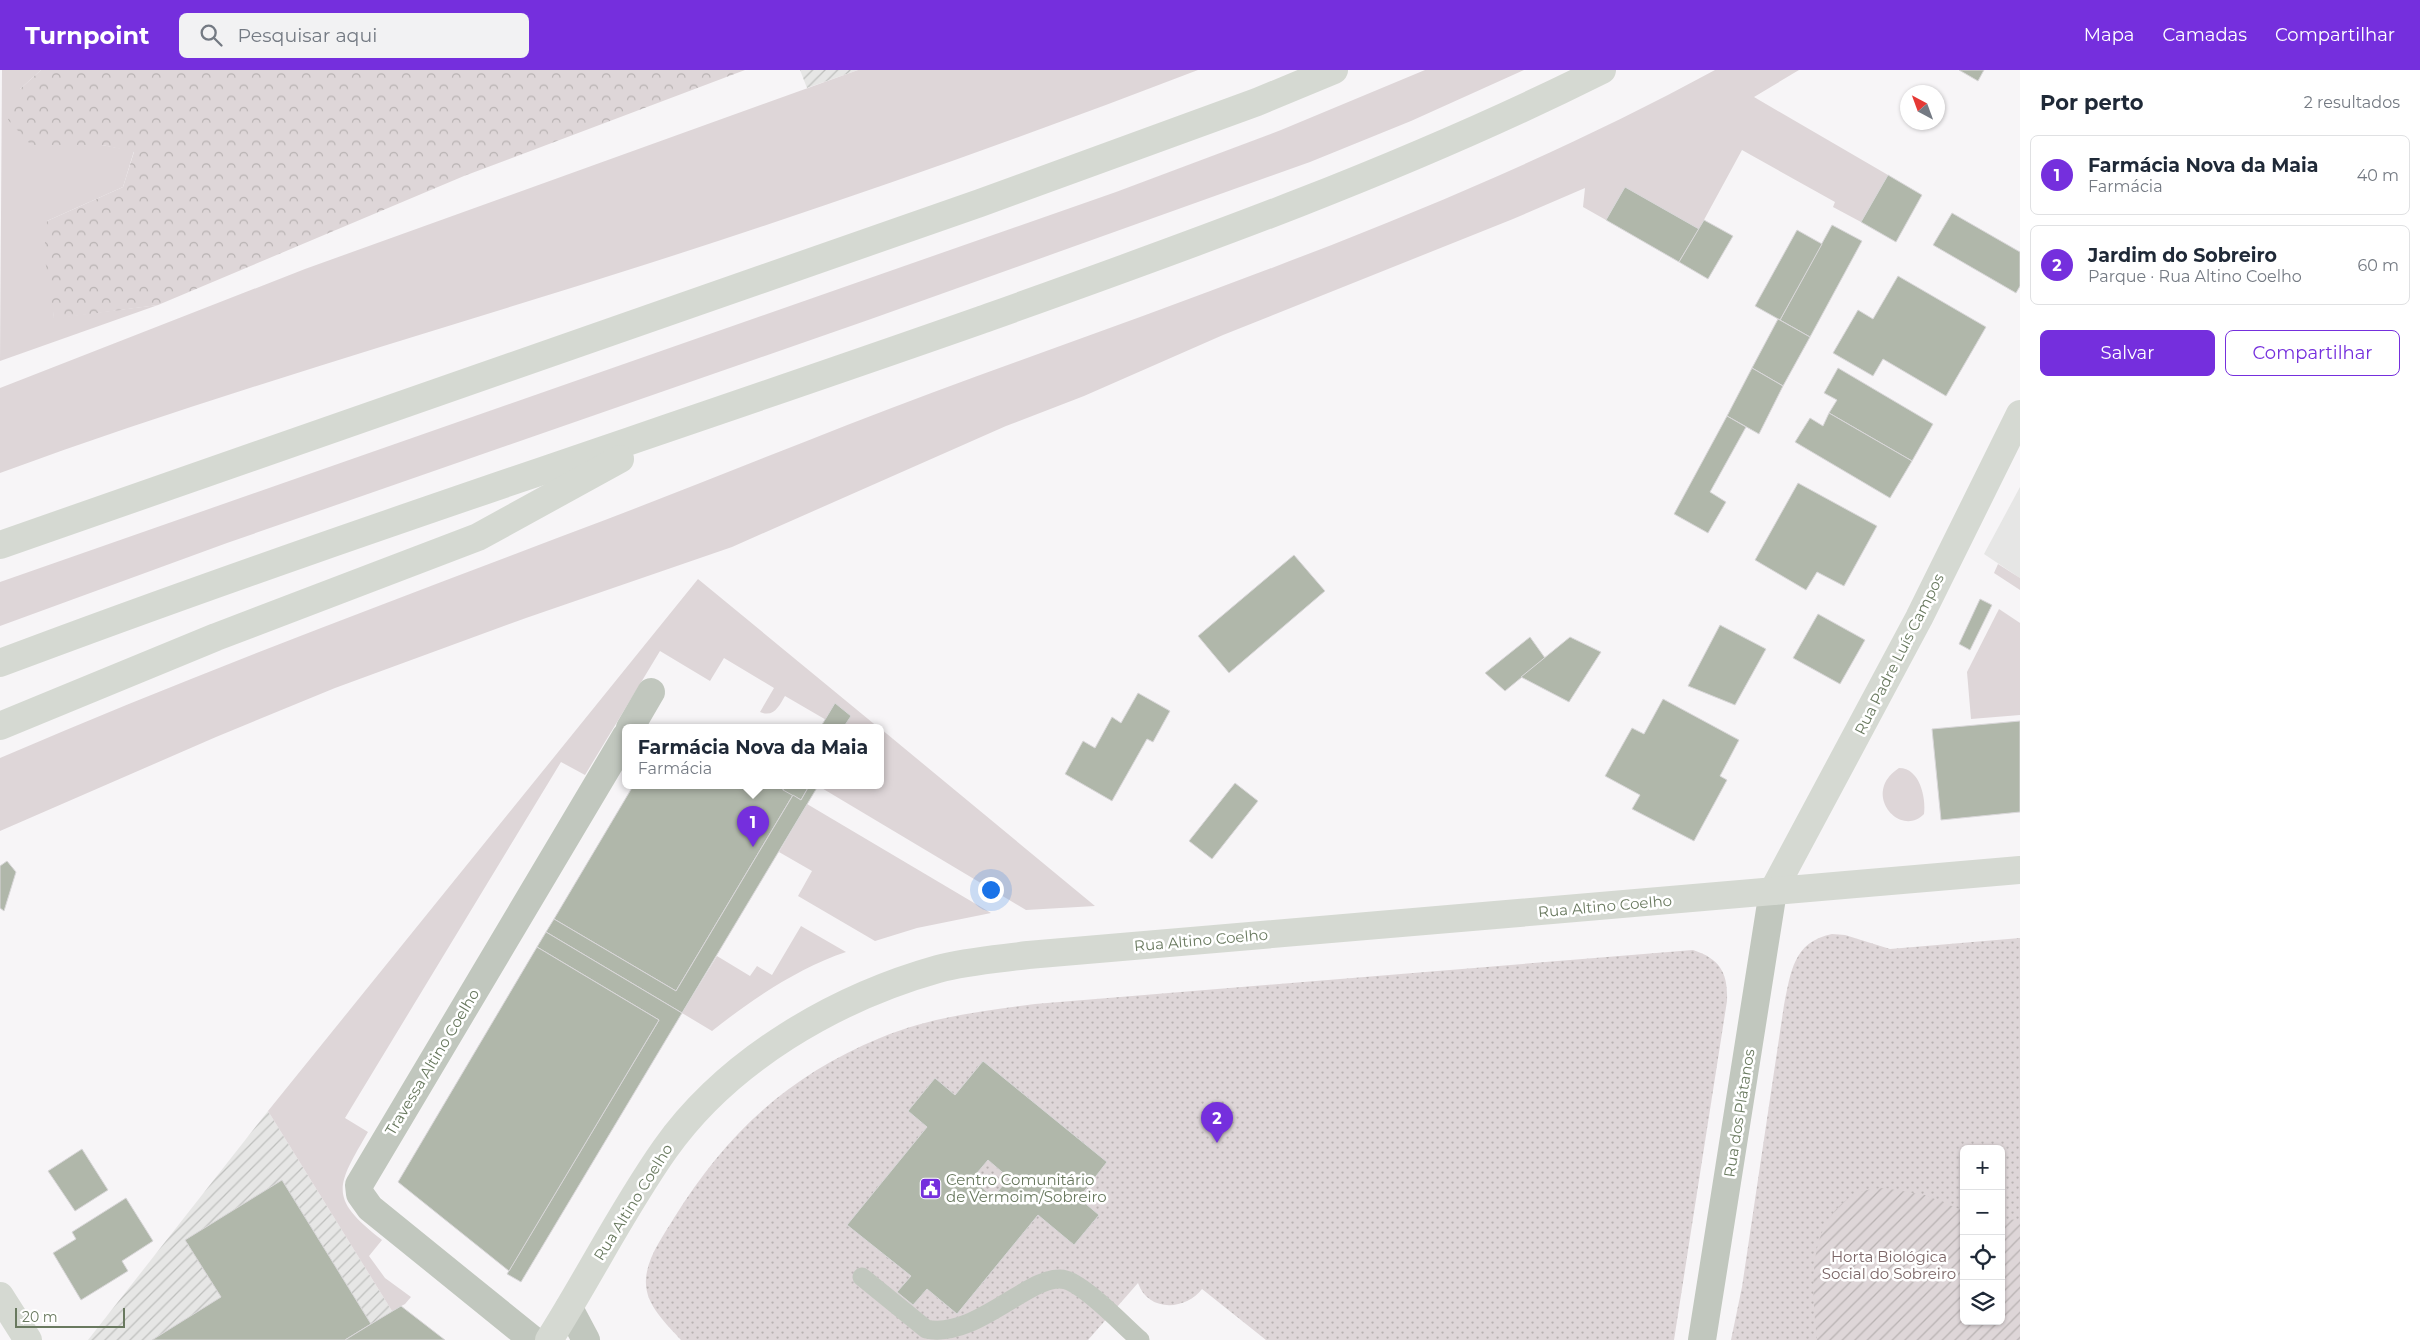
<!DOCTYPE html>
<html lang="pt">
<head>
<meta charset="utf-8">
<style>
  body { margin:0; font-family:Montserrat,sans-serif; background:#f2f2f3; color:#1f2937 }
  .controls { position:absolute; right:15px; bottom:15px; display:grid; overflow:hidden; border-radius:8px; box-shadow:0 1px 4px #0004 }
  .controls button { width:45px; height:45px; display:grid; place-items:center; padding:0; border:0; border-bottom:1px solid #e0e1e3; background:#fff; color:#1f2937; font:25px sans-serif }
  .compass { position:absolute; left:1900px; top:15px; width:45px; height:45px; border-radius:50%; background:#fff; box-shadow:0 1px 4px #0004; rotate:319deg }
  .scale { position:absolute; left:15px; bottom:12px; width:110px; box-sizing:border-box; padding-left:5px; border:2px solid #69795f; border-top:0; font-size:14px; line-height:18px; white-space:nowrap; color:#69795f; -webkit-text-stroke:4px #fff; paint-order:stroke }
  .you { position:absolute; left:990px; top:819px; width:18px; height:18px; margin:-12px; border:4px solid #fff; border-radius:50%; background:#1a73e8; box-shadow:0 0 0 8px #1a73e833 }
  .badge { display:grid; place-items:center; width:32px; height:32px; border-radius:50%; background:#752fdd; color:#fff; font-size:16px; font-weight:700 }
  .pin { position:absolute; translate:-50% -41px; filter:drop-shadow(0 1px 2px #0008) }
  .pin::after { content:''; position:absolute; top:26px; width:18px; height:15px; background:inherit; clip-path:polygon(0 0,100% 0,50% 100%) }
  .popup { position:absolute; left:622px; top:654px; width:262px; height:65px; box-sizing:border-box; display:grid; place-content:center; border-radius:8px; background:#fff; filter:drop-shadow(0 1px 4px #0005); font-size:16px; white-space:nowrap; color:#747a83 }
  .popup b { font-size:19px; color:#1f2937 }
  .popup::after { content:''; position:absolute; left:50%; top:100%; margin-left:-10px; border:10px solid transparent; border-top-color:#fff }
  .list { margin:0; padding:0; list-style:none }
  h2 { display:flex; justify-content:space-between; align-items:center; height:65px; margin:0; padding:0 20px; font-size:21px }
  h2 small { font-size:16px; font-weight:400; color:#747a83 }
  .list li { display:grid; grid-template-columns:32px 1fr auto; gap:15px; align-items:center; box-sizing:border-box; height:80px; margin:0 10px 10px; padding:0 10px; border:1px solid #e0e1e3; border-radius:8px }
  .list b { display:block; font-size:19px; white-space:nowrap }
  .list p { margin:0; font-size:16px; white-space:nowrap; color:#747a83 }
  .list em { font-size:16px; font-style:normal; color:#747a83 }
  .actions { display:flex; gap:10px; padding:15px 20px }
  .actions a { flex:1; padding:11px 0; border:1px solid #752fdd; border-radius:8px; text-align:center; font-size:18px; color:#752fdd }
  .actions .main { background:#752fdd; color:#fff }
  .icon { flex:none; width:28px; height:28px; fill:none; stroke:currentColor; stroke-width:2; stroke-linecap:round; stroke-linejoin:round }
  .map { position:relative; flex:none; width:2020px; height:1270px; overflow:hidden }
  header { display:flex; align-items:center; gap:30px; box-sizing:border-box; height:70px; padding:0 25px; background:#752fdd; color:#fff }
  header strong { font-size:24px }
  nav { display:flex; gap:28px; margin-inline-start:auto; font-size:18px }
  .search { width:350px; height:45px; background:#f2f2f3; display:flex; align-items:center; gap:12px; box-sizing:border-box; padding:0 18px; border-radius:8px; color:#747a83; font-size:19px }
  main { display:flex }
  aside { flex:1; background:#fff }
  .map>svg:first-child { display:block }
</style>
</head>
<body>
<header>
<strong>Turnpoint</strong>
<div class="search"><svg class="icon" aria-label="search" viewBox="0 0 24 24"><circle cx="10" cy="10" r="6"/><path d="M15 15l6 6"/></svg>Pesquisar aqui</div>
<nav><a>Mapa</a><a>Camadas</a><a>Compartilhar</a></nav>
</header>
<main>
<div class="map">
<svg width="2020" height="1270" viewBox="0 0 2020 1270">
  <defs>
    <pattern id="industrial-furrows" width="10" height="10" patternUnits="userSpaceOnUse" patternTransform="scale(1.25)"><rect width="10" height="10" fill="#e6e6e5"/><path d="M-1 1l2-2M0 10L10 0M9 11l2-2" fill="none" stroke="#bebfbd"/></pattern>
    <pattern id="forest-crowns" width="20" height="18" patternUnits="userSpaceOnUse" patternTransform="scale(1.25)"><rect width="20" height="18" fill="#ded6d8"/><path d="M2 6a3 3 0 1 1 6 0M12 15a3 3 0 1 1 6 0" fill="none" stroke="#b8b2b2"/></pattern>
    <pattern id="park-dots" width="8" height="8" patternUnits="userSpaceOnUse" patternTransform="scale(1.25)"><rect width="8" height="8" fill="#ded6d8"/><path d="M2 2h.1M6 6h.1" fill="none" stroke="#b8b2b2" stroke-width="1.8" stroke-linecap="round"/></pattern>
    <pattern id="garden-furrows" width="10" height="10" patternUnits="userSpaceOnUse" patternTransform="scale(1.25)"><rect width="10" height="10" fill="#ded6d8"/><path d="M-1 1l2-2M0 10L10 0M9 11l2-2" fill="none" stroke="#b8b2b2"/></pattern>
  </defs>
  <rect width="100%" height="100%" fill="#f7f5f7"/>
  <!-- built -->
  <path fill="#e6e6e5" d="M2020 417V508L1984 484Z"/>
  <!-- industrial -->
  <g fill="url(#industrial-furrows)">
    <path d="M800 0H858L807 18Z"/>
    <path d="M268 1041 392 1241 345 1270H88Z"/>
  </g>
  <!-- grass -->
  <g fill="#ded6d8">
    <path d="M2 0H41L20 19 31 75H102L134 81 123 117 47 151 54 248 158 235 0 291Z"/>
    <path d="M858 0H1198C1016 70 832 135 647 194 431 263 213 325 0 403V318L305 199Z"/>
    <path d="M1425 0H1524L1411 51 1310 92 871 249 227 473 0 556V512L1116 122 1281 60Z"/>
    <path d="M1715 0H1799L1754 27 1888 105 1861 152 1833 137 1835 132 1742 80 1699 159 1625 117 1606 150 1583 137 1585 118 1513 149 1223 265 1084 326 1006 356 732 477 526 548 335 618 216 667 0 761V688C199 602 402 527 605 450 715 408 824 363 934 322 1198 225 1467 135 1715 0Z"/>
    <path d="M1998 494 2020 508V520L1994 503Z"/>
    <path d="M698 509 879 658H840L785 626C779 636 774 648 760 642L774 618 724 588 710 611 660 581 585 705 561 692 345 1048 368 1062C336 1117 328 1128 382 1170L369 1186 385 1208 411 1227 405 1234 392 1241 268 1041Z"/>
    <path d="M1999 539 2020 553V645L1971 649 1967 602Z"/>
    <path d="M881 659 1095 836 1026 840 820 717 880 716Z"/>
    <path d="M1899 698C1920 698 1926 728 1924 744 1900 769 1860 723 1899 698Z"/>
    <path d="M807 734 991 843 917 858 875 871 798 826 812 801 779 782Z"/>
    <path d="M801 856 846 882C798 898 751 930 712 961L682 943 717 886 750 906 757 896 772 905Z"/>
  </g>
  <!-- forest -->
  <path fill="url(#forest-crowns)" d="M41 0H745L464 106 158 235 60 248H54L44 183 47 151 123 117 134 82 102 75H31L8 50 20 19Z"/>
  <!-- park -->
  <g fill="url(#park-dots)" fill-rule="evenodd">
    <path d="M1832 864 1845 865 1890 879 2020 868V1270H1731L1742 1217 1784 935C1791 902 1793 872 1832 864ZM1964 1079H2001V1251H1964Z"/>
    <path d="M1693 880C1721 889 1728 904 1727 931L1674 1270H1266L1202 1219C1185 1241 1148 1242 1138 1213L1088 1270H681C666 1253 644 1234 646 1209 647 1188 663 1166 674 1148 726 1064 788 1006 880 968 930 947 982 941 1035 934Z"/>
  </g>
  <!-- garden -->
  <path fill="url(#garden-furrows)" d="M1884 1118 1925 1125 1964 1141V1251H2001V1149L2020 1150V1270H1817C1812 1221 1804 1149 1858 1123 1865 1119 1876 1119 1884 1118Z"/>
  <!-- building -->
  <g fill="#b0b7aa" stroke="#d9d7d9" fill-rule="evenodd">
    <path d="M1959 0H1984L1978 11Z"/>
    <path d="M1888 105 1922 125 1896 172 1861 152Z"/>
    <path d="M1625 117 1699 159 1679 192 1606 150Z"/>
    <path d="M1952 143 2020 182V216L2016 223 1933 175Z"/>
    <path d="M1704 150 1733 166 1708 209 1679 192Z"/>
    <path d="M1832 155 1862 171 1810 267 1780 250Z"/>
    <path d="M1797 160 1822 174 1780 250 1755 236Z"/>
    <path d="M1898 206 1986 257 1946 326 1883 289 1873 306 1833 283 1858 240 1873 249Z"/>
    <path d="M1778 249 1810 267 1783 316 1752 298Z"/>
    <path d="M1752 298 1783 316 1759 364 1727 346Z"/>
    <path d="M1838 298 1933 354 1912 391 1829 343 1837 330 1824 323Z"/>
    <path d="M1829 343 1912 391 1890 428 1795 372 1810 348 1823 356Z"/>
    <path d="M1727 346 1746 357 1710 422 1726 432 1708 463 1674 444Z"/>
    <path d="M1798 413 1877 456 1844 516 1817 502 1806 520 1755 490Z"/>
    <path d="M1294 485 1325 521 1229 603 1198 566Z"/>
    <path d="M1980 529 1992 535 1970 580 1959 574Z"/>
    <path d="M1818 544 1865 570 1840 614 1793 588Z"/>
    <path d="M1720 555 1766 579 1735 635 1688 616Z"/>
    <path d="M1530 567 1545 588 1505 621 1485 603Z"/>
    <path d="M1570 567 1601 582 1569 632 1521 607Z"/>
    <path d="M1138 623 1170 641 1153 672 1147 669 1112 731 1065 704 1083 671 1095 678 1112 647 1121 653Z"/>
    <path d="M1663 629 1739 670 1720 706 1727 710 1694 771 1632 739 1640 725 1605 706 1632 658 1644 664Z"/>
    <path d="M835 633 851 646 843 658H820Z"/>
    <path d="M2020 651V742L1941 750 1932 659Z"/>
    <path d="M1235 713 1258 731 1212 789 1189 771Z"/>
    <path d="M633 716H777L793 725 676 921 554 849Z"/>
    <path d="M786 716H809L801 730 783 720Z"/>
    <path d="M809 716H818L682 943 546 862 554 849 676 921 793 725 801 730Z"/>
    <path d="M7 791 16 802 4 841 0 838V796Z"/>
    <path d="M546 862 682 943 521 1212 507 1204 659 950 537 877Z"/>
    <path d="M537 877 659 950 509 1201 398 1112Z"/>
    <path d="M983 991 1107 1092 1079 1128 1099 1145 1074 1175 1038 1145 957 1244 927 1219 913 1235 897 1222 911 1206 847 1155 927 1057 908 1041 935 1008 955 1025ZM988 1090 1009 1108 993 1127 972 1109Z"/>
    <path d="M82 1079 108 1120 75 1141 48 1101Z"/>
    <path d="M282 1110 371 1254 345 1270H152L221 1227 185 1170Z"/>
    <path d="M126 1128 153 1171 122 1191 128 1201 81 1230 53 1183 76 1169 72 1162Z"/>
    <path d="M401 1236 445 1270H345L371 1254Z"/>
  </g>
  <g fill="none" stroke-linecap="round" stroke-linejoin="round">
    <!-- lane -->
    <path stroke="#c1c7be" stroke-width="19" d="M862 1207 926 1259C977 1270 1033 1200 1066 1210 1086 1216 1124 1256 1140 1270"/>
    <!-- street -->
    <g stroke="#c1c7be" stroke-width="28">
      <path d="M630 658 651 622"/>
      <path d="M569 1238 586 1270"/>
      <path d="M533 1270 370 1138 360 1124 359 1115 626 666"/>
      <path d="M1702 1270 1773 821"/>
    </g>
    <!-- secondary -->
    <g stroke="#d5d9d2" stroke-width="28">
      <path d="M1773 821 1919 548 2020 344"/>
      <path d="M0 1226 28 1270"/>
      <path d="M549 1270C589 1207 622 1140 665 1079 728 990 835 928 938 899 967 891 998 889 1028 885L2020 800"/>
    </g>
    <!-- highway -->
    <g stroke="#d5d9d2" stroke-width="28">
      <path d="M0 475 980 133 1257 32 1334 0"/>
      <path d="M0 593C324 471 654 365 981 250 1191 175 1402 100 1602 0"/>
      <path d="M0 656 216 567 478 467 620 389"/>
    </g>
  </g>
  <!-- icons -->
  <defs>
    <symbol id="civic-square" viewBox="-11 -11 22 22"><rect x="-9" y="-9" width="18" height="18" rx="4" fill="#752fdd" stroke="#fff"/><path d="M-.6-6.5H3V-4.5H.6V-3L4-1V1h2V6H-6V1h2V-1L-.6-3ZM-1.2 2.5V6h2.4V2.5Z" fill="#fff"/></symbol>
  </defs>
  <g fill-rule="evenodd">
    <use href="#civic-square" x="918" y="1106" width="25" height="25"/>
  </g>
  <g text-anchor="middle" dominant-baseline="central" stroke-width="5" stroke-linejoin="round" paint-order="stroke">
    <!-- street labels -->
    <g font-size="15" fill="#69795f" stroke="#fff">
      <text transform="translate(1899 584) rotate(-63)">Rua Padre Luís Campos</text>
      <text transform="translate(1605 836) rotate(-5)">Rua Altino Coelho</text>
      <text transform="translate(1201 870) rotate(-5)">Rua Altino Coelho</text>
      <text transform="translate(432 992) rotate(-59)">Travessa Altino Coelho</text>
      <text transform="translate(1739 1043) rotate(-81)">Rua dos Plátanos</text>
      <text transform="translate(633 1132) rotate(-58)">Rua Altino Coelho</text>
    </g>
    <!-- poi labels -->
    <g font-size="15" fill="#69795f" stroke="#fff" text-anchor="start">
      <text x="946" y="1109">Centro Comunitário<tspan x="946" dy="17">de Vermoim/Sobreiro</tspan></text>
    </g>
    <!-- park labels -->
    <g font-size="15" fill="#7c6667" stroke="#fff">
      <text x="1889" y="1186">Horta Biológica<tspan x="1889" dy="17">Social do Sobreiro</tspan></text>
    </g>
  </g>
</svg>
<div class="controls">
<button>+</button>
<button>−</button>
<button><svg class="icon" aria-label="locate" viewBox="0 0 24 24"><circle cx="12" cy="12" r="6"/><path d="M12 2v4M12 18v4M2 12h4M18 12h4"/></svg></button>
<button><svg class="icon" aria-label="layers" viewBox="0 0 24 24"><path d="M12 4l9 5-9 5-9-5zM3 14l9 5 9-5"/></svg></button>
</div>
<svg class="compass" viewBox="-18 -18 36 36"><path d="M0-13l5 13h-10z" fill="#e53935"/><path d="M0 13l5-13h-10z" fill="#747a83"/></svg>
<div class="scale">20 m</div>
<div class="you"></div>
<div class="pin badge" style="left:753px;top:777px">1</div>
<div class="popup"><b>Farmácia Nova da Maia</b>Farmácia</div>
<div class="pin badge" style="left:1217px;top:1073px">2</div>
</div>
<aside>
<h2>Por perto<small>2 resultados</small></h2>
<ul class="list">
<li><span class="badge">1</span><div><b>Farmácia Nova da Maia</b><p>Farmácia</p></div><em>40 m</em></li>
<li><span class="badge">2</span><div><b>Jardim do Sobreiro</b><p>Parque · Rua Altino Coelho</p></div><em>60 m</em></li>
</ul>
<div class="actions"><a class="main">Salvar</a><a>Compartilhar</a></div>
</aside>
</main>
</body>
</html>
